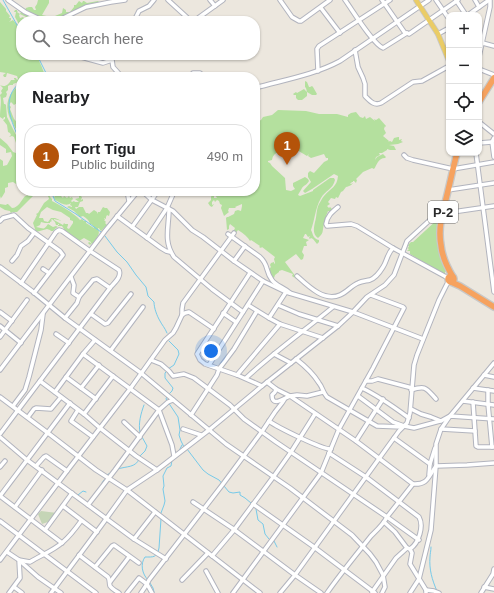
<!DOCTYPE html>
<html lang="en">
<head>
<meta charset="utf-8">
<style>
  body { margin:0; font-family:Helvetica,sans-serif; background:#f2f2f2; color:#202124 }
  .controls { position:absolute; right:12px; top:12px; display:grid; overflow:hidden; border-radius:8px; box-shadow:0 1px 3px #0004 }
  .controls button { width:36px; height:36px; display:grid; place-items:center; padding:0; border:0; border-bottom:1px solid #e0e0e0; background:#fff; color:#202124; font:20px sans-serif }
  .you { position:absolute; left:211px; top:351px; width:14px; height:14px; margin:-10px; border:3px solid #fff; border-radius:50%; background:#1a73e8; box-shadow:0 0 0 6px #1a73e833 }
  .badge { display:grid; place-items:center; width:26px; height:26px; border-radius:50%; background:#b45309; color:#fff; font-size:13px; font-weight:700 }
  .pin { position:absolute; translate:-50% -33px; filter:drop-shadow(0 1px 2px #0008) }
  .pin::after { content:''; position:absolute; top:21px; width:14px; height:12px; background:inherit; clip-path:polygon(0 0,100% 0,50% 100%) }
  .list { margin:0; padding:0; list-style:none }
  h2 { display:flex; justify-content:space-between; align-items:center; height:52px; margin:0; padding:0 16px; font-size:17px }
  h2 small { font-size:13px; font-weight:400; color:#757577 }
  .list li { display:grid; grid-template-columns:26px 1fr auto; gap:12px; align-items:center; box-sizing:border-box; height:64px; margin:0 8px 8px; padding:0 8px; border:1px solid #e0e0e0; border-radius:16px }
  .list b { display:block; font-size:15px; white-space:nowrap }
  .list p { margin:0; font-size:13px; white-space:nowrap; color:#757577 }
  .list em { font-size:13px; font-style:normal; color:#757577 }
  .icon { flex:none; width:22px; height:22px; fill:none; stroke:currentColor; stroke-width:2; stroke-linecap:round; stroke-linejoin:round }
  .map { position:relative; flex:none; width:494px; height:593px; overflow:hidden }
  .search { position:absolute; background:#fff; box-shadow:0 1px 3px #0004; left:16px; top:16px; width:244px; height:44px; display:flex; align-items:center; gap:10px; box-sizing:border-box; padding:0 14px; border-radius:16px; color:#757577; font-size:15px }
  .panel { position:absolute; background:#fff; box-shadow:0 1px 3px #0004; left:16px; top:72px; width:244px; height:124px; border-radius:16px }
  .map>svg:first-child { display:block }
</style>
</head>
<body>
<div class="map">
<svg width="494" height="593" viewBox="0 0 494 593">
  <rect width="100%" height="100%" fill="#ece7de"/>
  <!-- green -->
  <g fill="#b4e09e" fill-rule="evenodd">
    <path d="M38 0H49V3L42 15 51 17 55 18V16L62 13 63 8 66 10V12H70L74 7V5H76L79 1 82 3 83 1H84L87 3 98 1 99 2 80 8 56 20 50 21 45 20 29 13 28 10H25L26 8 29 7H32L34 10H36L35 7 37 4Z"/>
    <path d="M0 2 6 9V11L10 16 9 18H11V20L9 22 13 20 18 25V30L20 31 19 32 21 34V55H36V58L39 60V61C41 64 44 73 46 77H21V81L13 84V85H10L8 86V90L6 92 7 94 6 97 3 98 4 104H5L6 105 7 117 17 137 19 138V140L21 143V165L18 170 21 171V178L18 176 16 180 18 182 16 184 13 182 8 183V187L5 188V192L2 197 1 198V196L0 199V159L3 161V166L7 165 12 156 11 152 6 153V149L0 145V138L7 144 13 152 16 153 21 151 17 146 14 137 12 136 9 137 11 135 10 133 8 132 7 125 3 120 5 119V117H4L3 119 0 117C0 109 2 101 0 95L2 93 1 91 3 88 0 85C5 88 9 84 11 80H15L14 79V78H16L17 80 18 79 17 76 7 73 6 77H4L3 75 6 73 0 72Z"/>
    <path d="M15 10H17V11H18L17 12 20 14 21 12C25 13 30 16 31 19L32 18 31 17 38 21H29L30 20H29L28 18 20 14 19 15 20 18 23 17 25 19H26L27 21H21V25L19 24 21 28 15 17 16 12H14Z"/>
    <path d="M305 81 307 82 309 87H310L312 86 313 87 317 94 316 95H312L307 92V96L302 100H298L296 98V95H294L293 94 296 92 297 93 304 89 307 92 306 88 305 87Z"/>
    <path d="M19 86V87L21 88V110V106L18 105 17 103 14 105 11 102 9 105 11 107 10 109 14 119 15 120 17 123 21 125V140C19 135 17 130 14 126 13 122 10 120 9 116 5 105 8 92 19 86Z"/>
    <path d="M278 110 306 111 319 114H337L348 117V115L351 113 356 112 360 117 363 118 365 116 366 119 370 117 375 121 374 119 376 120 379 118 386 126V127L385 126 384 129 386 133 383 136 389 141 388 142 390 141 392 142 394 138 398 137H399V140L402 139 401 141 403 142 398 144 389 145 394 146 396 150H390V149V150L387 149V150L382 153H379L380 155 376 157 375 160 377 157 383 154 386 157 385 158C378 158 377 165 374 169L372 168 363 172 356 179 357 180 356 183 354 181H353V182H352L350 184H351L353 183C351 186 349 186 346 187L343 191 341 192 338 198 336 197 335 199 331 198 328 202 330 204 327 206 329 208 330 207 332 209 331 212 328 211C326 216 325 219 324 224 322 232 324 233 318 238 312 234 314 227 315 222 317 216 316 210 319 204 321 201 322 198 324 196 331 188 337 187 338 176L334 174 312 189 305 193 303 191 311 182 308 177V173L310 171 314 173 324 162 328 160V158H326L324 154 311 158 308 156 309 154 307 156 297 150H290V149C283 151 273 151 272 160L268 161V162L270 163 272 166 285 178 286 190 291 191 295 189 293 186V183L305 177 308 179 309 181C307 185 304 185 302 188 301 190 299 193 298 195L300 196 313 191V190L330 178H334L335 180C333 189 325 191 321 198 315 209 315 219 311 230 313 234 313 239 319 240V242L317 244 313 239 311 238 310 239 309 238 310 236 308 237 306 234H305L303 238 309 240 306 242 307 246H304L302 252 304 255 303 259 301 260 296 254 285 262 296 277H294L296 279 292 276 293 274 282 270 279 271V272L275 275 274 278 271 277 268 270 271 267 270 265 271 263 274 262V264L275 263 274 259 275 257 262 247 261 248 259 247 260 246 251 240 250 241C248 237 244 234 238 230L235 234H232L235 228 230 224 229 226V229L227 230 226 218 227 217H228L234 214 235 211 238 210 241 211 242 206V204L235 207 236 208H229L228 211 229 212 224 216 221 208 222 205 220 204 219 201 217 200 215 202 214 200 212 202V205L214 204 212 207 210 206 208 203 211 200V197L212 195H214V198H217L213 191H255V123L261 120 263 117 272 115Z"/>
    <path d="M33 191H40L33 196 17 212H12L11 214 10 211 5 210 0 207V204L6 205 7 204H8L12 208C18 208 21 201 25 196H26Z"/>
    <path d="M45 191H48L50 197 52 199V201C60 205 74 213 80 220L82 219 84 221H86V223L94 228V227L91 224H90C89 220 86 218 83 216L80 217 74 211 67 207 69 206 72 207V206L70 205 71 203C66 207 61 203 55 200L54 198 55 195 53 191H59L58 194 57 195 61 196 63 198 64 196 67 198 69 196 70 198 72 197 73 199 71 201 72 202 74 201 75 202H79L75 199 79 198V195L82 197 81 200 83 199V201L80 202 78 207H75L76 209 79 207H83L86 213H88L89 214 94 210 97 212 98 214V212H100L103 207 105 208H107L110 212 109 216 107 215 106 217V219L104 218 105 220H104L106 222 105 223 107 225 101 231 100 230 99 228H98C101 235 96 238 93 243H92L90 245 88 243 89 242 91 243V242L84 238 79 241H77L64 231V229L62 226H58V225H59V224H58V225H56L55 222 52 219 51 220 52 221 50 222V223H45L41 222 40 225 36 227C44 228 43 231 48 224L53 227 56 226 58 227 56 228 53 231H51L50 230 47 229 36 232 33 223 37 215 36 214 38 213 44 203 49 199C49 196 46 194 45 191ZM47 207 53 210 61 212 70 218V220L73 221V223L69 229 67 228 68 225V224H65L64 223 63 225 54 220V219L62 221 55 218H51L48 222 44 221 43 218H39L41 212Z"/>
    <path d="M439 218 446 271 444 274 441 273 410 254V251H407L409 249 407 248 409 247 408 245 411 242H413Z"/>
  </g>
  <!-- cemetery -->
  <path fill="#c5d5b6" d="M41 511 57 513 51 521 42 524 38 514Z"/>
  <g fill="none" stroke-linecap="round" stroke-linejoin="round">
    <!-- stream -->
    <g stroke="#77cae9" stroke-width="1">
      <path d="M3 0 21 32"/>
      <path d="M37 55 48 77"/>
      <path d="M21 82C0 97 11 122 21 143"/>
      <path d="M51 191 55 201 76 214 101 232"/>
      <path d="M105 236 117 252 127 262 136 275 146 287 148 296 154 302C154 308 157 316 160 321 162 325 165 328 167 333"/>
      <path d="M168 369 174 365 179 354 178 350 169 341"/>
      <path d="M166 372 165 373V378L173 388 172 391 169 394"/>
      <path d="M167 396 166 399 178 417 180 430 179 435 181 441 184 447"/>
      <path d="M140 432C138 424 141 413 144 405"/>
      <path d="M187 449 203 470 208 474 219 480 229 492 233 493 240 492V495L245 498 251 503"/>
      <path d="M179 451 182 445"/>
      <path d="M140 456 145 451 147 446 142 437"/>
      <path d="M118 469C126 466 136 468 139 459"/>
      <path d="M107 475 112 472"/>
      <path d="M102 483 104 480"/>
      <path d="M78 495 83 491 86 492"/>
      <path d="M256 509 258 520 263 524 265 534 269 539"/>
      <path d="M161 513 164 505 165 501 163 489 164 486 163 476 167 468 171 466 172 460"/>
      <path d="M274 541 277 547"/>
      <path d="M431 547C431 551 430 554 430 557 429 569 432 580 437 591"/>
      <path d="M148 580C142 574 140 564 145 557 153 557 157 558 159 548L161 519"/>
      <path d="M150 583 153 588 154 592"/>
    </g>
    <defs>
      <g id="minor">
        <path d="M8 0 25 12 44 21"/>
        <path d="M168 0 191 21"/>
        <path d="M210 0 215 6"/>
        <path d="M280 0 292 17 299 21H301L330 0"/>
        <path d="M345 0C353 11 373 44 383 48L407 33 409 34 458 0"/>
        <path d="M382 0 405 33H407"/>
        <path d="M436 0 449 19"/>
        <path d="M456 0 466 15"/>
        <path d="M475 0 479 7"/>
        <path d="M321 8 340 33"/>
        <path d="M468 15 489 0"/>
        <path d="M57 21 86 7 111 2 125 0"/>
        <path d="M135 21V19L139 11 149 6 154 0"/>
        <path d="M194 21 223 0"/>
        <path d="M438 34 449 28"/>
        <path d="M479 42 494 46"/>
        <path d="M355 50 358 67 363 78 365 84V96C370 101 374 106 381 103L413 82 422 81 449 66"/>
        <path d="M445 50 449 47"/>
        <path d="M81 57 103 63 112 60 113 67 122 77"/>
        <path d="M479 57 490 7V0"/>
        <path d="M479 69 494 75"/>
        <path d="M318 71 317 49 319 46 390 0"/>
        <path d="M193 73H200L203 76 216 75 222 77"/>
        <path d="M255 88C283 80 314 75 340 61L429 0"/>
        <path d="M479 122 494 134"/>
        <path d="M494 138 492 142 494 157"/>
        <path d="M479 143 492 142"/>
        <path d="M476 153 494 292"/>
        <path d="M404 155 407 158 413 160 453 169 494 162"/>
        <path d="M448 190 494 183"/>
        <path d="M127 191 129 201"/>
        <path d="M142 191 152 200 173 211 192 230 203 237 234 261 263 281 286 292 353 312 423 339"/>
        <path d="M338 207C332 212 327 216 326 224L327 226 351 224 357 226 380 240 393 248 448 278"/>
        <path d="M169 209C169 227 163 241 174 257L212 289 243 312"/>
        <path d="M117 216 161 248 166 251 170 252"/>
        <path d="M0 221 3 218 14 215 28 228 60 251 63 255 34 293"/>
        <path d="M132 227 158 191"/>
        <path d="M228 234 260 257C269 265 265 271 272 280 276 286 284 287 290 293"/>
        <path d="M147 238 167 208 174 192 175 191"/>
        <path d="M12 261 17 255 21 246 28 241 34 233"/>
        <path d="M234 261 245 246"/>
        <path d="M0 267 32 291 65 318 141 373 226 444 290 488 352 535 370 554 376 562 383 575 385 587 382 593"/>
        <path d="M43 269 49 273"/>
        <path d="M250 273 197 354 200 360 205 364 237 375 262 386"/>
        <path d="M297 276C308 286 324 302 340 295 347 292 351 286 358 283 362 281 366 281 370 280 375 278 380 272 383 267 387 261 387 254 393 248"/>
        <path d="M71 277 74 285 73 293 79 297"/>
        <path d="M248 305 269 318 280 324 323 338"/>
        <path d="M278 305 299 314 338 326"/>
        <path d="M0 312 12 321"/>
        <path d="M223 313 236 322"/>
        <path d="M91 314 105 324 108 323 131 294"/>
        <path d="M182 315 185 313 189 312 214 329"/>
        <path d="M65 318 77 303 79 297 93 280 97 279 110 288"/>
        <path d="M269 318 286 292"/>
        <path d="M0 326 21 343"/>
        <path d="M56 334 69 343"/>
        <path d="M0 337 27 300"/>
        <path d="M111 350 143 307"/>
        <path d="M83 354 159 410 172 445 174 456"/>
        <path d="M274 354 291 363"/>
        <path d="M296 359C305 366 313 373 319 383 323 388 322 391 327 397L377 426 402 427"/>
        <path d="M151 360 161 364 169 371 173 376 184 374 194 378 230 405 244 419 276 442 387 517 419 540"/>
        <path d="M209 365 263 281"/>
        <path d="M0 370 105 231 138 191"/>
        <path d="M237 375 280 324"/>
        <path d="M484 375 494 377"/>
        <path d="M66 377 96 399"/>
        <path d="M246 378C273 353 304 331 333 307"/>
        <path d="M40 381 84 414 100 428 136 456 157 470"/>
        <path d="M366 381H372L378 379 412 388"/>
        <path d="M267 382 276 389 275 392 272 395C272 408 284 398 290 396L356 441 413 484C428 485 428 477 436 466L467 465 494 463"/>
        <path d="M81 388 99 365"/>
        <path d="M362 388C379 396 394 407 409 418"/>
        <path d="M473 388 494 391"/>
        <path d="M276 389 290 396 297 395 307 396 323 392"/>
        <path d="M411 390C426 385 426 388 436 399"/>
        <path d="M488 390V404L492 447H494"/>
        <path d="M55 392 83 354 95 340"/>
        <path d="M358 396 393 422 404 426 414 428 440 421"/>
        <path d="M0 397 48 433 96 470 127 490 260 593"/>
        <path d="M463 401 494 405"/>
        <path d="M473 402 476 446 478 447H492"/>
        <path d="M13 406 25 390 29 377 41 330 43 314"/>
        <path d="M411 409 421 414 431 417 441 421 450 416 494 363"/>
        <path d="M78 410 71 421 93 437"/>
        <path d="M84 414 113 376"/>
        <path d="M191 415 217 375 219 369 234 349 257 311"/>
        <path d="M28 417 34 409 36 408 51 409 61 397"/>
        <path d="M269 421C277 427 323 450 331 449"/>
        <path d="M124 422 140 437"/>
        <path d="M183 429 201 435"/>
        <path d="M441 429 475 431"/>
        <path d="M0 434 110 288C114 283 122 277 119 270L90 251 62 231 59 230 56 232 21 283"/>
        <path d="M0 437 27 460 58 483 134 539 166 559"/>
        <path d="M394 438 430 464"/>
        <path d="M356 441 383 399"/>
        <path d="M329 453 366 477 419 517C424 526 419 543 410 549L407 548"/>
        <path d="M36 466 44 457 46 456 67 471"/>
        <path d="M0 467 5 461"/>
        <path d="M429 475 430 464 435 448"/>
        <path d="M0 496 70 403"/>
        <path d="M0 496 62 543"/>
        <path d="M193 502 232 528 295 575 321 593"/>
        <path d="M253 504 314 547 375 593"/>
        <path d="M88 505 115 470 159 410 168 402 173 400"/>
        <path d="M63 506 97 532"/>
        <path d="M15 507 42 470"/>
        <path d="M0 521 96 593"/>
        <path d="M45 530 72 493"/>
        <path d="M134 539 155 512"/>
        <path d="M410 549 412 553 410 564 426 590V593"/>
        <path d="M7 552 19 560 20 578 9 593"/>
        <path d="M79 555 108 577C110 580 109 583 110 586 112 589 116 591 119 593"/>
        <path d="M212 556 234 530 274 476 291 452 315 414"/>
        <path d="M0 560 67 471 130 389 165 340 173 333 176 328 182 315V309L183 303 234 233"/>
        <path d="M19 560 30 562C41 555 53 551 63 542 70 536 76 528 81 521"/>
        <path d="M20 561 38 577 61 593"/>
        <path d="M95 567 112 546 114 545 139 563"/>
        <path d="M206 571 218 593"/>
        <path d="M182 580 208 553"/>
        <path d="M110 582 129 557"/>
        <path d="M14 587 22 593"/>
        <path d="M484 587 494 589"/>
        <path d="M426 590 434 591 439 593"/>
        <path d="M372 592 396 558 407 548 395 532 384 522"/>
        <path d="M51 593 101 526 127 490 157 470 209 430 262 386 338 326 353 312 367 297 385 285 394 275 407 241 431 219 439 214 494 206"/>
        <path d="M127 593 139 578 147 584 141 593"/>
        <path d="M152 593 147 584 149 580 223 484 263 430 275 412 282 403 284 400"/>
        <path d="M233 593 321 473 339 429 373 368 403 310 404 308 403 307 371 295"/>
        <path d="M280 593 295 575 399 431 407 423 410 413 414 365 417 355 439 300 447 284 449 281"/>
        <path d="M327 593C341 573 356 555 371 536 377 530 383 525 387 517L413 484"/>
        <path d="M410 593 419 579 431 530 436 466V444L441 429 450 416 494 419"/>
        <path d="M481 593 493 574 494 569"/>
      </g>
      <path id="major" d="M416 0 438 34 449 61"/>
      <g id="highway">
        <path d="M479 102 494 78"/>
        <circle cx="451" cy="279" r="3"/>
        <path d="M453 277C447 267 442 257 441 245 438 229 442 214 446 199 450 183 453 168 457 153"/>
        <path d="M451 282 460 286 494 307"/>
      </g>
    </defs>
    <!-- minor casing -->
    <use href="#minor" stroke="#b2b4be" stroke-width="5.5"/>
    <!-- major casing -->
    <use href="#major" stroke="#c8c8c8" stroke-width="6"/>
    <!-- highway casing -->
    <use href="#highway" stroke="#c8c8c8" stroke-width="8"/>
    <!-- minor -->
    <use href="#minor" stroke="#fff" stroke-width="3.5"/>
    <!-- major -->
    <use href="#major" stroke="#eacc66" stroke-width="4.5"/>
    <!-- highway -->
    <use href="#highway" stroke="#f6a25f" stroke-width="5.5"/>
  </g>
  <g text-anchor="middle" dominant-baseline="central" stroke-width="3" stroke-linejoin="round" paint-order="stroke">
    <!-- shield labels -->
    <rect fill="#fff" stroke="#6b6b6b" stroke-width="1" x="428" y="201" width="30" height="22" rx="3"/>
    <g font-size="13" font-weight="bold" fill="#2b2b2b">
      <text x="443" y="212">P-2</text>
    </g>
  </g>
</svg>
<div class="controls">
<button>+</button>
<button>−</button>
<button><svg class="icon" aria-label="locate" viewBox="0 0 24 24"><circle cx="12" cy="12" r="6"/><path d="M12 2v4M12 18v4M2 12h4M18 12h4"/></svg></button>
<button><svg class="icon" aria-label="layers" viewBox="0 0 24 24"><path d="M12 4l9 5-9 5-9-5zM3 14l9 5 9-5"/></svg></button>
</div>
<div class="you"></div>
<div class="pin badge" style="left:287px;top:165px">1</div>
<div class="search"><svg class="icon" aria-label="search" viewBox="0 0 24 24"><circle cx="10" cy="10" r="6"/><path d="M15 15l6 6"/></svg>Search here</div>
<section class="panel">
<h2>Nearby<small></small></h2>
<ul class="list">
<li><span class="badge">1</span><div><b>Fort Tigu</b><p>Public building</p></div><em>490 m</em></li>
</ul>
</section>
</div>
</body>
</html>
